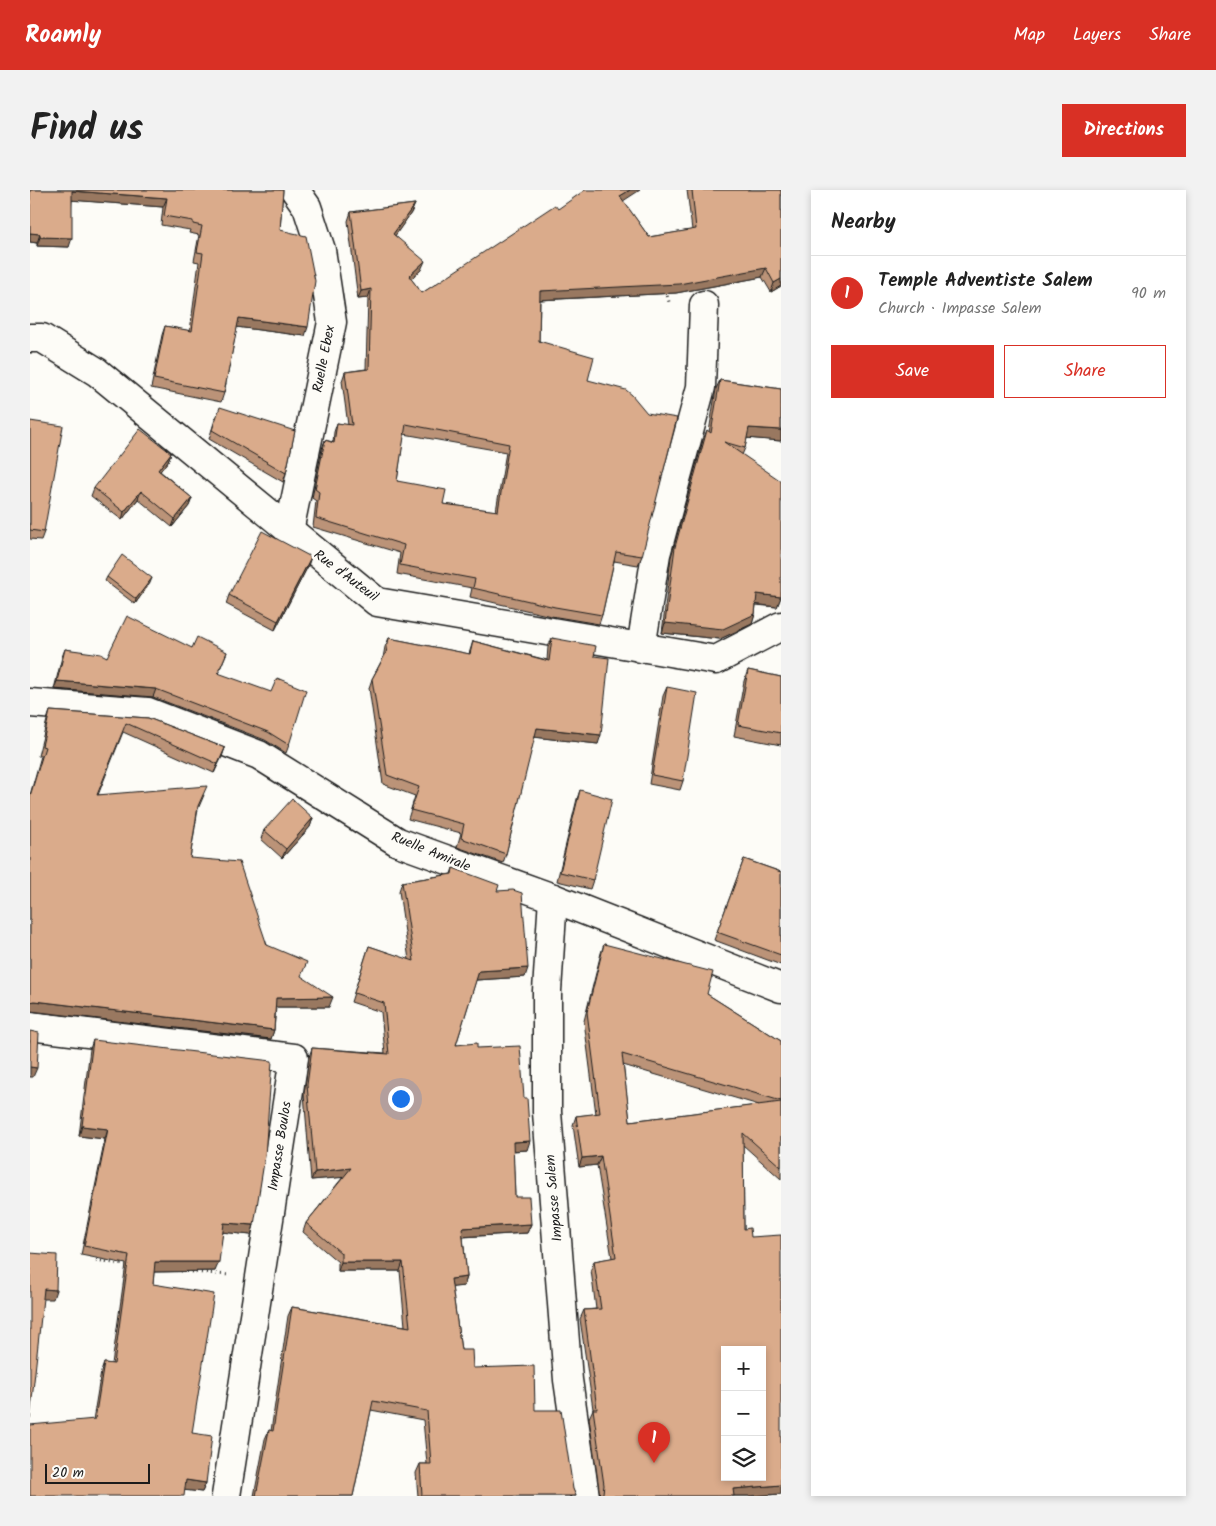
<!DOCTYPE html>
<html lang="en">
<head>
<meta charset="utf-8">
<style>
  body { margin:0; font-family:Kalam,sans-serif; background:#f2f2f2; color:#222 }
  .controls { position:absolute; right:15px; bottom:15px; display:grid; overflow:hidden; border-radius:0px; box-shadow:0 2px 8px #0003 }
  .controls button { width:45px; height:45px; display:grid; place-items:center; padding:0; border:0; border-bottom:1px solid #e0e0e0; background:#fff; color:#222; font:25px sans-serif }
  .scale { position:absolute; left:15px; bottom:12px; width:105px; box-sizing:border-box; padding-left:5px; border:2px solid #1c1c1c; border-top:0; font-size:14px; line-height:18px; white-space:nowrap; color:#1c1c1c; -webkit-text-stroke:4px #fdfcf7; paint-order:stroke }
  .you { position:absolute; left:370px; top:908px; width:18px; height:18px; margin:-12px; border:4px solid #fff; border-radius:50%; background:#1a73e8; box-shadow:0 0 0 8px #1a73e833 }
  .badge { display:grid; place-items:center; width:32px; height:32px; border-radius:50%; background:#d93025; color:#fff; font-size:16px; font-weight:700 }
  .pin { position:absolute; translate:-50% -41px; filter:drop-shadow(0 1px 2px #0008) }
  .pin::after { content:''; position:absolute; top:26px; width:18px; height:15px; background:inherit; clip-path:polygon(0 0,100% 0,50% 100%) }
  .list { margin:0; padding:0; list-style:none }
  h2 { display:flex; justify-content:space-between; align-items:center; height:65px; margin:0; padding:0 20px; font-size:21px }
  h2 small { font-size:16px; font-weight:400; color:#767676 }
  .list li { display:grid; grid-template-columns:32px 1fr auto; gap:15px; align-items:center; box-sizing:border-box; height:75px; padding:0 20px; border-top:1px solid #e0e0e0 }
  .list b { display:block; font-size:19px; white-space:nowrap }
  .list p { margin:0; font-size:16px; white-space:nowrap; color:#767676 }
  .list em { font-size:16px; font-style:normal; color:#767676 }
  .actions { display:flex; gap:10px; padding:15px 20px }
  .actions a { flex:1; padding:11px 0; border:1px solid #d93025; border-radius:0px; text-align:center; font-size:18px; color:#d93025 }
  .actions .main { background:#d93025; color:#fff }
  .icon { flex:none; width:28px; height:28px; fill:none; stroke:currentColor; stroke-width:2; stroke-linecap:round; stroke-linejoin:round }
  .map { position:relative; flex:none; width:751px; height:1306px; overflow:hidden; border-radius:0px }
  header { display:flex; align-items:center; gap:30px; box-sizing:border-box; height:70px; padding:0 25px; background:#d93025; color:#fff }
  header strong { font-size:24px }
  nav { display:flex; gap:28px; margin-inline-start:auto; font-size:18px }
  .intro { display:flex; align-items:center; justify-content:space-between; box-sizing:border-box; height:120px; padding:0 30px }
  h1 { margin:0; font-size:35px }
  .button { padding:12px 22px; border-radius:0px; background:#d93025; color:#fff; font-size:18px; font-weight:700 }
  main { display:flex; gap:30px; padding:0 30px }
  aside { flex:1; background:#fff; border-radius:0px; box-shadow:0 2px 8px #0003 }
  .map>svg:first-child { display:block }
</style>
</head>
<body>
<header>
<strong>Roamly</strong>
<nav><a>Map</a><a>Layers</a><a>Share</a></nav>
</header>
<div class="intro"><h1>Find us</h1><a class="button">Directions</a></div>
<main>
<div class="map">
<svg width="751" height="1306" viewBox="0 0 751 1306">
  <rect width="100%" height="100%" fill="#fdfcf7"/>
  <filter id="ink" filterUnits="userSpaceOnUse"><feTurbulence type="fractalNoise" baseFrequency=".02" numOctaves="2"/><feDisplacementMap in="SourceGraphic" scale="10" xChannelSelector="R" yChannelSelector="G"/><feConvolveMatrix kernelMatrix="1 2 1 2 8 2 1 2 1" color-interpolation-filters="sRGB"/></filter>
  <g filter="url(#ink)">
    <g fill="none" stroke-linecap="round" stroke-linejoin="round">
      <defs>
        <g id="minor">
          <path d="M0 148H12L67 182 347 412 686 470 751 436"/>
          <path d="M259 341 302 132 291 60 277 17 265 0"/>
          <path d="M611 458 626 364 671 197 674 115"/>
          <path d="M0 513 118 522 229 565 368 652 523 708 751 798"/>
          <path d="M523 708 517 801V922L538 1190 555 1306"/>
          <path d="M0 836 264 868 196 1306"/>
        </g>
      </defs>
      <!-- minor casing -->
      <use href="#minor" stroke="#1c1c1c" stroke-width="31"/>
      <!-- path -->
      <g stroke="#1c1c1c" stroke-width="3" stroke-dasharray="1 4" stroke-linecap="butt">
        <path d="M636 101 639 112H642"/>
        <path d="M66 1070 100 1076"/>
        <path d="M151 1081 199 1085"/>
      </g>
      <!-- minor -->
      <use href="#minor" stroke="#fdfcf7" stroke-width="28"/>
    </g>
    <!-- wall -->
    <g fill="#bb9378" stroke="#1c1c1c" fill-rule="evenodd">
      <path d="M0 0H253L250 40 275 146 207 137 194 203 191 212 121 198 132 145 135 136 160 141 169 72 164 71 169 45 159 43 160 40 131 35 133 17 42 10 39 57 7 56V53L0 52Z"/>
      <path d="M657 0H751V96L741 102 732 87 646 103 510 110 509 151 558 190 612 366 608 375 584 371 572 425 569 434 521 426 440 407 442 398 367 384 370 363 283 337 286 311 282 308 292 259 295 250 303 252 304 242 307 233 318 235 312 191 315 182 336 179 338 108 328 109 318 31 321 22 385 14 381 23 365 45 391 80 381 89 392 103 528 19 593 11 619 47 662 40ZM374 244 476 262 466 321 413 314 367 291Z"/>
      <path d="M690 190 751 199V251L717 248 715 258 712 265 751 407 747 417 726 415 725 424 722 434 690 449 632 443 641 367 673 250 677 240 679 242 686 199Z"/>
      <path d="M186 226 256 283 253 292 179 249Z"/>
      <path d="M0 231 14 342 11 350 0 349Z"/>
      <path d="M141 263 138 271 130 281 162 308 159 316 142 337 108 309 92 330 61 306 64 298Z"/>
      <path d="M278 376 245 440 196 414 199 405Z"/>
      <path d="M77 387 120 393 105 414 75 391Z"/>
      <path d="M359 448 439 464 443 451 517 470 518 457 522 448 564 466 568 554 504 547 476 664 473 673 427 657 431 643 378 629 385 606 353 594 339 498 342 489 353 468 355 457Z"/>
      <path d="M162 458 197 462 188 484 259 555 256 563 235 550 123 507 24 499 32 467 35 459 77 467Z"/>
      <path d="M718 480 751 487V555L704 546 714 491Z"/>
      <path d="M637 497 653 591 650 600 619 594 633 506Z"/>
      <path d="M20 521 118 528 195 558 184 583 93 542 68 605H174L168 619 160 668 237 755 271 787 299 817H246L244 840 241 849 0 821V605L11 566H8L17 530Z"/>
      <path d="M550 600 563 690 560 699 527 691 547 609Z"/>
      <path d="M283 628 280 637 252 668 231 649 234 640Z"/>
      <path d="M714 669 751 682V775L684 750Z"/>
      <path d="M423 678 467 701 495 787 446 790 426 855 447 858 497 960 483 961 485 1007 501 1034 497 1043 433 1047 437 1087 434 1096 422 1097 431 1160 443 1178 505 1220 546 1306H388L386 1283 390 1274H397L393 1230 341 1220 323 1306H224L235 1249 239 1240 241 1241 258 1126 262 1117 375 1136 370 1081H308V1072L273 1042 276 1033 313 987 281 990 274 904 279 867 282 858 355 863 351 822 321 812 339 756 379 770 369 701 372 692 421 684Z"/>
      <path d="M574 754 677 804 751 851V989L713 955 714 1039 721 1047 751 1304 721 1306H570L559 1228 563 1219 550 1129 554 1120 566 1119 561 1080 564 1071 582 1068 567 975 549 977 543 935 546 926 566 924 554 831 571 763ZM593 875 729 915 600 931Z"/>
      <path d="M63 850 224 1035 221 1045 193 1042 185 1081 124 1082 123 1094 162 1243 176 1293 172 1302 155 1300 63 1230 71 1182 74 1173 82 1174 96 1074 51 1065 75 949 49 946 60 859Z"/>
    </g>
    <!-- shaded-wall -->
    <g fill="#997861" stroke="#1c1c1c">
      <path d="M600 0H610L587 15 590 6Z"/>
      <path d="M42 1 137 8 133 17 39 10Z"/>
      <path d="M385 14 381 23 360 53 363 44Z"/>
      <path d="M0 43 10 44 7 53 0 52Z"/>
      <path d="M10 47 42 48 39 57 7 56Z"/>
      <path d="M395 71 391 80 375 94 379 86Z"/>
      <path d="M736 78 732 87 646 103 507 110 510 101Z"/>
      <path d="M751 89V96L741 102 744 93Z"/>
      <path d="M341 99 338 108 328 109 331 101Z"/>
      <path d="M209 128 278 137 275 146 206 137Z"/>
      <path d="M719 238 751 240V251L715 248Z"/>
      <path d="M141 263 138 271 125 288 128 280Z"/>
      <path d="M111 301 108 309 92 330 94 322Z"/>
      <path d="M162 308 159 316 142 337 145 329Z"/>
      <path d="M281 367 278 376 245 440 248 431Z"/>
      <path d="M122 388 120 393 105 414 106 409Z"/>
      <path d="M727 404 751 407 747 417 723 414Z"/>
      <path d="M725 424 722 434 690 449 632 443 635 433Z"/>
      <path d="M27 491 126 499 123 507 24 499Z"/>
      <path d="M507 538 571 545 568 554 503 547Z"/>
      <path d="M195 558 192 567 184 583 188 574Z"/>
      <path d="M283 628 280 637 252 668 256 659Z"/>
      <path d="M498 778 495 787 446 790 449 781Z"/>
      <path d="M303 807 299 817H243L246 808Z"/>
      <path d="M5 811 244 840 241 849 0 821V812Z"/>
      <path d="M0 877 7 878 3 887H0Z"/>
      <path d="M52 936 78 939 75 949 49 946Z"/>
      <path d="M500 951 497 960 479 961 483 952Z"/>
      <path d="M571 966 567 975 549 977 552 968Z"/>
      <path d="M321 978 318 987 281 990 285 982Z"/>
      <path d="M194 1033 224 1035 221 1045 190 1042Z"/>
      <path d="M501 1034 497 1043 429 1047 432 1038Z"/>
      <path d="M125 1072H189L185 1081 121 1082Z"/>
      <path d="M311 1072H373L370 1081H308Z"/>
      <path d="M437 1087 434 1096 417 1098 421 1089Z"/>
      <path d="M14 1099 26 1100 23 1109H10Z"/>
      <path d="M156 1290 176 1293 172 1302 152 1300Z"/>
      <path d="M751 1295V1304L721 1306H701L703 1299Z"/>
    </g>
    <!-- building -->
    <g fill="#daab8b" stroke="#1c1c1c" fill-rule="evenodd">
      <path d="M0 0H253L250 40 276 46 285 91 278 137 209 128 194 203 124 189 135 136 162 141 173 63 167 62 172 36 163 34V31L134 26 137 8 42 1V48L10 47V44L0 43Z"/>
      <path d="M555 0H600L590 6 619 47 666 39 662 0H751V89L744 93 736 78 649 94 510 101 509 151 564 167 558 190 596 200 602 205 617 223 647 228 612 366 586 362 572 425 525 417 443 398 445 389 370 375 374 355 286 328 289 302 285 299 295 250 304 253 307 233 322 235 315 182 339 179 341 99 331 101 321 22 385 14 363 44 395 71 379 86 392 103 525 15 528 19ZM376 234 479 254 468 321 413 314 416 300 367 291Z"/>
      <path d="M690 190 751 199V240L719 238 715 258 694 252 751 291V407L727 404 725 424 693 439 635 433 645 357 677 240 681 243Z"/>
      <path d="M190 217 265 241 256 283 182 240Z"/>
      <path d="M0 231 33 236 14 342 0 340Z"/>
      <path d="M110 239 141 263 128 280 162 308 145 329 111 301 94 322 64 298Z"/>
      <path d="M232 341 281 367 248 431 199 405Z"/>
      <path d="M92 365 122 388 106 409 77 387Z"/>
      <path d="M97 426 162 458 167 447 197 462 188 483 241 502 247 488 276 500 259 555 238 542 126 499 27 491 35 459 71 464 77 467Z"/>
      <path d="M359 448 440 464 443 451 519 471 522 448 566 456 564 466 579 468 571 545 507 538 476 664 431 648 434 634 381 620 389 597 357 585 342 489 356 463Z"/>
      <path d="M718 480 751 487V543L708 535Z"/>
      <path d="M637 497 667 503 653 591 622 585Z"/>
      <path d="M20 521 118 528 195 558 188 574 96 533 67 605 177 596 168 616 160 668 209 672 237 755 277 772 271 786 303 807 246 808 244 840 5 811 0 812V606L15 557 12 556Z"/>
      <path d="M550 600 582 609 563 690 530 682Z"/>
      <path d="M262 609 283 628 256 659 234 640Z"/>
      <path d="M714 669 751 682V765L687 742Z"/>
      <path d="M423 678 469 695 467 701 483 700 492 703 498 778 449 781 426 855 447 853V858L490 856 494 908H497L500 951 483 952 485 1007H499L501 1034 432 1038 437 1087 421 1089 431 1160H442L443 1178 504 1176 505 1220H531L543 1299 546 1306H392L390 1274H401L397 1221 343 1211 323 1306H226L239 1240 243 1241 262 1117 380 1137 373 1072H311V1063L276 1033 321 978 285 982 277 895 282 858 359 864 354 813 324 803 339 756 384 771 372 692 422 684Z"/>
      <path d="M574 754 683 782 677 804 751 851V911L592 864 600 931 751 912V977L713 943 714 1039 720 1038 721 1047 751 1045V1295L703 1299 704 1306H570L573 1303 574 1295 563 1219H567L554 1120 571 1119 564 1071 586 1067 571 966 552 968 546 926 570 923 557 822ZM695 1160H732V1287H695Z"/>
      <path d="M0 841 9 843 7 878 0 877Z"/>
      <path d="M63 850 242 871 235 966 224 1035 194 1033 189 1072H125L123 1094 184 1104 162 1243 182 1246 176 1293 156 1290 154 1306H0V1235L65 1229 74 1173 84 1174 99 1065 54 1056 78 939 52 936Z"/>
      <path d="M0 1063 27 1065 26 1100 14 1099 0 1228Z"/>
    </g>
  </g>
  <g text-anchor="middle" dominant-baseline="central" stroke-width="5" stroke-linejoin="round" paint-order="stroke">
    <!-- street labels -->
    <g font-size="14" fill="#1c1c1c" stroke="#fdfcf7">
      <text transform="translate(294 169) rotate(-79)">Ruelle Ebex</text>
      <text transform="translate(316 386) rotate(37)">Rue d'Auteuil</text>
      <text transform="translate(401 662) rotate(22)">Ruelle Amirale</text>
      <text transform="translate(250 956) rotate(-81)">Impasse Boulos</text>
      <text transform="translate(524 1008) rotate(-95)">Impasse Salem</text>
    </g>
  </g>
</svg>
<div class="controls">
<button>+</button>
<button>−</button>
<button><svg class="icon" aria-label="layers" viewBox="0 0 24 24"><path d="M12 4l9 5-9 5-9-5zM3 14l9 5 9-5"/></svg></button>
</div>
<div class="scale">20 m</div>
<div class="you"></div>
<div class="pin badge" style="left:624px;top:1273px">1</div>
</div>
<aside>
<h2>Nearby<small></small></h2>
<ul class="list">
<li><span class="badge">1</span><div><b>Temple Adventiste Salem</b><p>Church · Impasse Salem</p></div><em>90 m</em></li>
</ul>
<div class="actions"><a class="main">Save</a><a>Share</a></div>
</aside>
</main>
</body>
</html>
